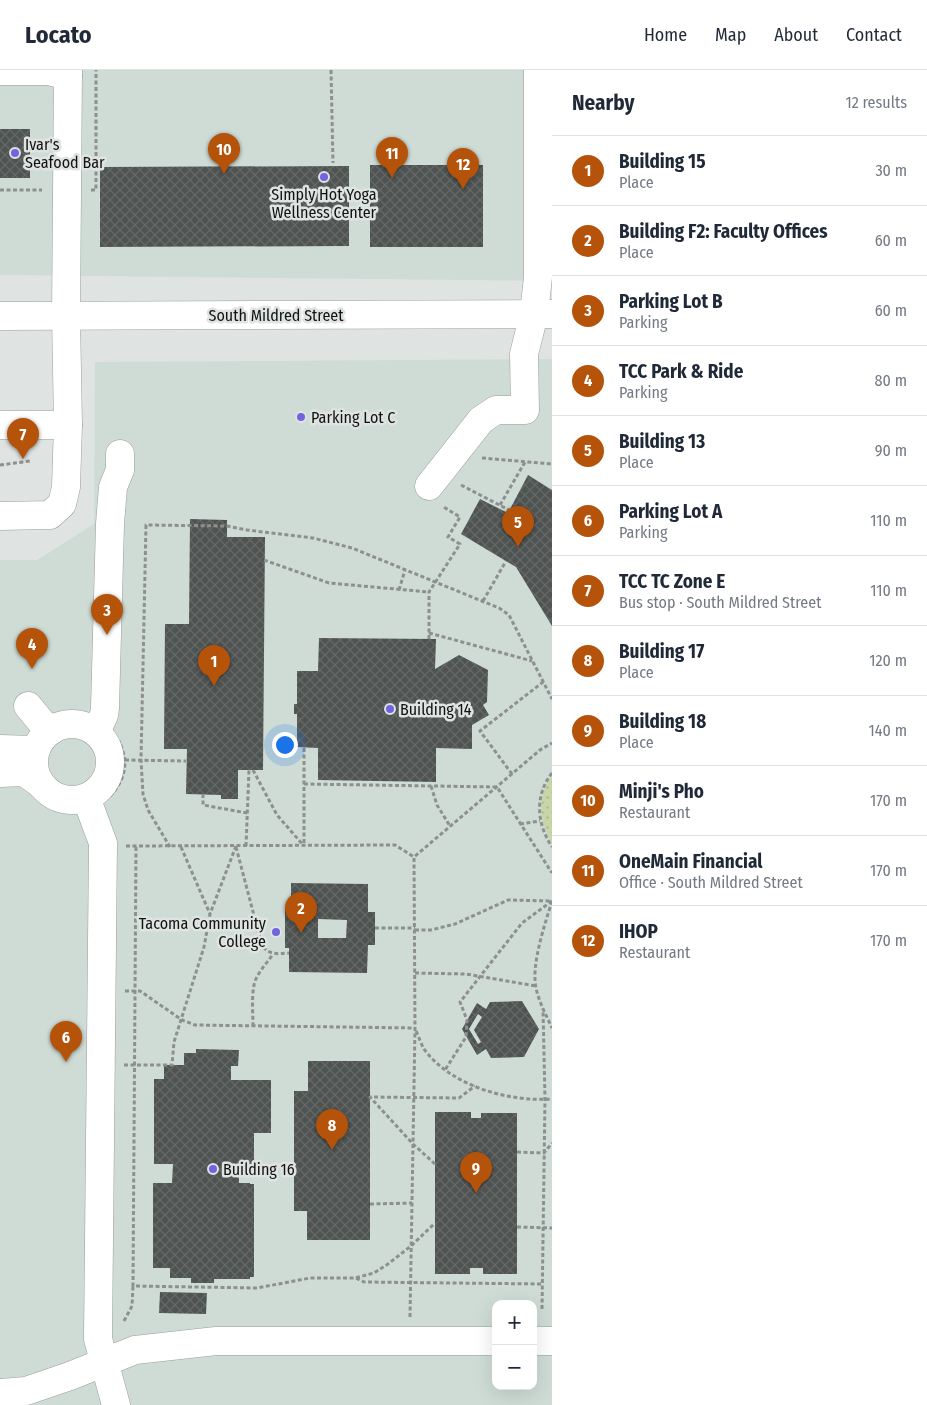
<!DOCTYPE html>
<html lang="en">
<head>
<meta charset="utf-8">
<style>
  body { margin:0; font-family:"Fira Sans Condensed",sans-serif; background:#f6f6f7; color:#1f2937 }
  .controls { position:absolute; right:15px; bottom:15px; display:grid; overflow:hidden; border-radius:10px; box-shadow:0 5px 20px #0002 }
  .controls button { width:45px; height:45px; display:grid; place-items:center; padding:0; border:0; border-bottom:1px solid #e0e1e3; background:#fff; color:#1f2937; font:25px sans-serif }
  .you { position:absolute; left:284px; top:674px; width:18px; height:18px; margin:-12px; border:4px solid #fff; border-radius:50%; background:#1a73e8; box-shadow:0 0 0 8px #1a73e833 }
  .badge { display:grid; place-items:center; width:32px; height:32px; border-radius:50%; background:#b45309; color:#fff; font-size:16px; font-weight:700 }
  .pin { position:absolute; translate:-50% -41px; filter:drop-shadow(0 1px 2px #0008) }
  .pin::after { content:''; position:absolute; top:26px; width:18px; height:15px; background:inherit; clip-path:polygon(0 0,100% 0,50% 100%) }
  .list { margin:0; padding:0; list-style:none }
  h2 { display:flex; justify-content:space-between; align-items:center; height:65px; margin:0; padding:0 20px; font-size:21px }
  h2 small { font-size:16px; font-weight:400; color:#747a83 }
  .list li { display:grid; grid-template-columns:32px 1fr auto; gap:15px; align-items:center; box-sizing:border-box; height:70px; padding:0 20px; border-top:1px solid #e0e1e3 }
  .list b { display:block; font-size:19px; white-space:nowrap }
  .list p { margin:0; font-size:16px; white-space:nowrap; color:#747a83 }
  .list em { font-size:16px; font-style:normal; color:#747a83 }
  .map { position:relative; flex:none; width:552px; height:1335px; overflow:hidden }
  header { display:flex; align-items:center; gap:30px; box-sizing:border-box; height:70px; padding:0 25px; background:#fff; border-bottom:1px solid #e0e1e3 }
  header strong { font-size:24px }
  nav { display:flex; gap:28px; margin-inline-start:auto; font-size:18px }
  main { display:flex }
  aside { flex:1; background:#fff }
  .map>svg:first-child { display:block }
</style>
</head>
<body>
<header>
<strong>Locato</strong>
<nav><a>Home</a><a>Map</a><a>About</a><a>Contact</a></nav>
</header>
<main>
<div class="map">
<svg width="552" height="1335" viewBox="0 0 552 1335">
  <defs>
    <pattern id="grass-dots" width="8" height="8" patternUnits="userSpaceOnUse" patternTransform="scale(1.25)"><rect width="8" height="8" fill="#c8d5a6"/><path d="M2 2h.1M6 6h.1" fill="none" stroke="#abb68e" stroke-width="1.8" stroke-linecap="round"/></pattern>
    <pattern id="building-cross-hatch" width="8" height="8" patternUnits="userSpaceOnUse" patternTransform="scale(1.25)"><rect width="8" height="8" fill="#4f5453"/><path d="M0 0l8 8M0 8l8-8" fill="none" stroke="#646867"/></pattern>
  </defs>
  <rect width="100%" height="100%" fill="#dfe4e2"/>
  <!-- built -->
  <g fill="#cfdcd6" fill-rule="evenodd">
    <path d="M0 0H552V211L0 205Z"/>
    <path d="M552 289V1335H0V490H37L94 454 95 292ZM496 1234H533V1316H496Z"/>
  </g>
  <!-- grass -->
  <path fill="url(#grass-dots)" d="M552 706V773C540 752 536 727 552 706Z"/>
  <!-- building -->
  <g fill="url(#building-cross-hatch)" fill-rule="evenodd">
    <rect x="0" y="59" width="30" height="49"/>
    <rect x="370" y="95" width="113" height="82"/>
    <path d="M349 96V176L100 177V97Z"/>
    <path d="M528 405 552 420V556L516 497 461 464 480 429 508 443Z"/>
    <path d="M190 449 227 450V467H265L263 700H238V729H221V725L186 724 187 679H164L165 554H189Z"/>
    <path d="M319 568 436 569 435 599 459 585 488 600 487 632 483 635 489 645 472 655V679L436 678V712L318 710V678L297 677V644H294V634H297V601H318Z"/>
    <path d="M291 813 368 814V842H375V875H368L367 903 289 902V878H285V837H291ZM318 849 347 850 346 868H318Z"/>
    <path d="M522 931 539 959 524 987 491 988 486 979 477 985 462 959 477 933 486 939 490 932ZM478 944 482 947 474 960 481 972 478 974 469 959Z"/>
    <path d="M196 979 239 980 238 996H231V1010H271V1063H254V1103H250V1106H239V1113H250V1114H254V1207H250V1209H214V1213H191V1208H170V1198H153V1113H172L173 1094H154V1009H164V995H184V983H196Z"/>
    <path d="M308 991H370V1170H307V1141H294V1021H308Z"/>
    <path d="M435 1042H471V1048H481V1043H517V1204H483V1198H470V1204H435Z"/>
    <path d="M160 1222 207 1223 206 1244 159 1243Z"/>
  </g>
  <g fill="none" stroke-linecap="round" stroke-linejoin="round">
    <defs>
      <g id="minor">
        <path d="M0 1H48L68 6"/>
        <path d="M0 355H68"/>
        <path d="M429 416 481 350 496 340H525L524 284 534 244 538 207V0"/>
        <path d="M0 446 50 445 62 434 66 417 68 355 66 246 68 0"/>
        <path d="M28 636 42 653 52 660"/>
        <circle cx="72" cy="692" r="38"/>
        <path d="M96 662 104 645 105 638 110 454 113 417 120 400V384"/>
        <path d="M0 679 36 680"/>
        <path d="M0 703 24 702 41 714"/>
        <path d="M84 729 90 738 103 773 98 1269 116 1335"/>
        <path d="M533 1271H552"/>
        <path d="M0 1323 26 1321 70 1306 135 1280 216 1271H496"/>
      </g>
      <path id="major" d="M0 246 552 244"/>
    </defs>
    <!-- minor casing -->
    <use href="#minor" stroke="#989d9b" stroke-width="29"/>
    <!-- major casing -->
    <use href="#major" stroke="#989d9b" stroke-width="29"/>
    <!-- path -->
    <g stroke="#8d908f" stroke-width="3" stroke-dasharray="4 2.5" stroke-linecap="butt">
      <path d="M331 0 333 93"/>
      <path d="M0 120H42"/>
      <path d="M91 120H96V0"/>
      <path d="M482 388 552 394"/>
      <path d="M0 395 30 391"/>
      <path d="M461 415 509 440"/>
      <path d="M500 435 525 392"/>
      <path d="M264 490 329 513 429 522"/>
      <path d="M399 520 405 500"/>
      <path d="M483 531 506 491"/>
      <path d="M429 563 532 591"/>
      <path d="M429 569V522L460 474 448 467 460 447 442 436"/>
      <path d="M304 678V776"/>
      <path d="M125 690 186 691"/>
      <path d="M253 700 277 745 304 776"/>
      <path d="M552 703C534 726 537 754 552 777"/>
      <path d="M512 704 480 661 543 612"/>
      <path d="M304 714 497 717 552 803"/>
      <path d="M431 716 437 735 450 756"/>
      <path d="M203 724V735L247 743"/>
      <path d="M110 726C126 709 129 692 119 671"/>
      <path d="M520 754 540 751"/>
      <path d="M126 776 395 775 414 787"/>
      <path d="M246 776 249 700"/>
      <path d="M136 777 133 1216 257 1218 310 1208H355L374 1203 388 1194 411 1176 435 1153"/>
      <path d="M170 777 148 740 143 724 141 690 146 455 227 456 247 460 313 468 352 478 499 538 509 545 552 629"/>
      <path d="M181 777 210 844"/>
      <path d="M236 777 262 876C270 885 277 884 289 883"/>
      <path d="M552 831C545 854 531 894 536 918 539 932 546 945 552 958"/>
      <path d="M375 858H415"/>
      <path d="M415 860H431L455 854 508 830 552 831 522 853 460 932 467 950 466 967 445 1000"/>
      <path d="M415 903 466 904 536 916"/>
      <path d="M125 921H140L182 950 195 955 415 958"/>
      <path d="M253 956C253 942 251 925 255 911 259 901 267 893 273 884"/>
      <path d="M416 961C419 967 421 974 424 979 451 1016 508 1032 552 1029"/>
      <path d="M124 995H172L174 972 204 877 210 844 236 776"/>
      <path d="M517 1082 544 1083 552 1073"/>
      <path d="M435 1094 413 1074 370 1027 459 1028 475 1016"/>
      <path d="M370 1134 412 1133"/>
      <path d="M517 1157 552 1158"/>
      <path d="M356 1208 364 1212 542 1214"/>
      <path d="M542 1239 545 1029 543 939"/>
      <path d="M410 1247 415 958 414 787 540 680 552 673"/>
      <path d="M124 1251 132 1236 133 1216"/>
    </g>
    <!-- minor -->
    <use href="#minor" stroke="#fff" stroke-width="28"/>
    <!-- major -->
    <use href="#major" stroke="#fff" stroke-width="28"/>
  </g>
  <!-- markers -->
  <g fill="#7264df" stroke="#dfe4e2" stroke-width="2">
    <circle cx="15" cy="83" r="5"/>
    <circle cx="324" cy="107" r="5"/>
    <circle cx="301" cy="347" r="5"/>
    <circle cx="390" cy="639" r="5"/>
    <circle cx="276" cy="862" r="5"/>
    <circle cx="213" cy="1099" r="5"/>
  </g>
  <g text-anchor="middle" dominant-baseline="central" stroke-width="5" stroke-linejoin="round" paint-order="stroke">
    <!-- poi labels -->
    <g font-size="16" fill="#111312" stroke="#dfe4e2" text-anchor="start">
      <text x="25" y="74">Ivar's<tspan x="25" dy="18">Seafood Bar</tspan></text>
      <text x="324" y="124" text-anchor="middle">Simply Hot Yoga<tspan x="324" dy="18">Wellness Center</tspan></text>
      <text x="311" y="347">Parking Lot C</text>
      <text x="400" y="639">Building 14</text>
      <text x="266" y="853" text-anchor="end">Tacoma Community<tspan x="266" dy="18">College</tspan></text>
      <text x="223" y="1099">Building 16</text>
    </g>
    <!-- street labels -->
    <g font-size="16" fill="#111312" stroke="#dfe4e2">
      <text x="276" y="245">South Mildred Street</text>
    </g>
  </g>
</svg>
<div class="controls">
<button>+</button>
<button>−</button>
</div>
<div class="you"></div>
<div class="pin badge" style="left:214px;top:616px">1</div>
<div class="pin badge" style="left:301px;top:863px">2</div>
<div class="pin badge" style="left:107px;top:565px">3</div>
<div class="pin badge" style="left:32px;top:599px">4</div>
<div class="pin badge" style="left:518px;top:477px">5</div>
<div class="pin badge" style="left:66px;top:992px">6</div>
<div class="pin badge" style="left:23px;top:389px">7</div>
<div class="pin badge" style="left:332px;top:1080px">8</div>
<div class="pin badge" style="left:476px;top:1123px">9</div>
<div class="pin badge" style="left:224px;top:104px">10</div>
<div class="pin badge" style="left:392px;top:108px">11</div>
<div class="pin badge" style="left:463px;top:119px">12</div>
</div>
<aside>
<h2>Nearby<small>12 results</small></h2>
<ul class="list">
<li><span class="badge">1</span><div><b>Building 15</b><p>Place</p></div><em>30 m</em></li>
<li><span class="badge">2</span><div><b>Building F2: Faculty Offices</b><p>Place</p></div><em>60 m</em></li>
<li><span class="badge">3</span><div><b>Parking Lot B</b><p>Parking</p></div><em>60 m</em></li>
<li><span class="badge">4</span><div><b>TCC Park &amp; Ride</b><p>Parking</p></div><em>80 m</em></li>
<li><span class="badge">5</span><div><b>Building 13</b><p>Place</p></div><em>90 m</em></li>
<li><span class="badge">6</span><div><b>Parking Lot A</b><p>Parking</p></div><em>110 m</em></li>
<li><span class="badge">7</span><div><b>TCC TC Zone E</b><p>Bus stop · South Mildred Street</p></div><em>110 m</em></li>
<li><span class="badge">8</span><div><b>Building 17</b><p>Place</p></div><em>120 m</em></li>
<li><span class="badge">9</span><div><b>Building 18</b><p>Place</p></div><em>140 m</em></li>
<li><span class="badge">10</span><div><b>Minji's Pho</b><p>Restaurant</p></div><em>170 m</em></li>
<li><span class="badge">11</span><div><b>OneMain Financial</b><p>Office · South Mildred Street</p></div><em>170 m</em></li>
<li><span class="badge">12</span><div><b>IHOP</b><p>Restaurant</p></div><em>170 m</em></li>
</ul>
</aside>
</main>
</body>
</html>
